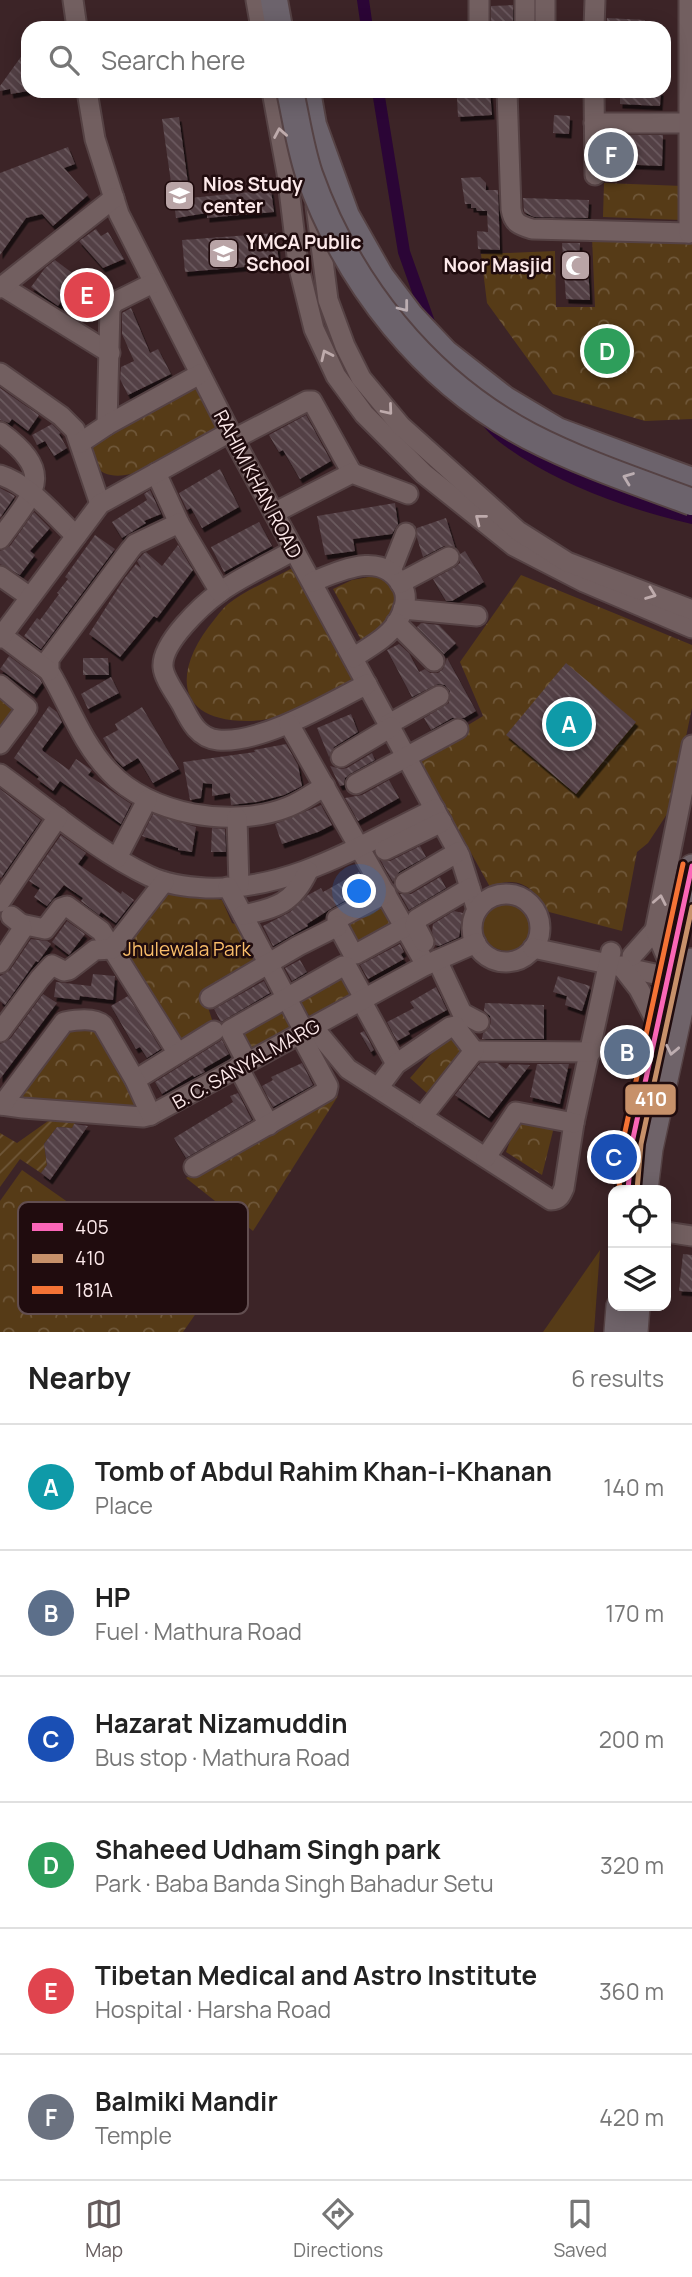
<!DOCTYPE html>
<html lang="en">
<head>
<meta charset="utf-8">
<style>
  body { margin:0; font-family:Manrope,sans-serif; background:#f2f2f2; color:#222 }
  .controls { position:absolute; right:21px; bottom:21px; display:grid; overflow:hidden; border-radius:14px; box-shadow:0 4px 18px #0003 }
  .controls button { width:63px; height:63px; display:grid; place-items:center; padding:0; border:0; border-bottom:2px solid #e0e0e0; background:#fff; color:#222; font:35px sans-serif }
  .you { position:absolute; left:360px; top:892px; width:24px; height:24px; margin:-18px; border:5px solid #fff; border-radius:50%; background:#1a73e8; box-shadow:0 0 0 10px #1a73e833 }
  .badge { display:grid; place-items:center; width:46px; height:46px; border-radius:50%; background:#665c5d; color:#fff; font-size:23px; font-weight:700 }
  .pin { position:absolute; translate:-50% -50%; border:4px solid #fff; box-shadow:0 2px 7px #0006 }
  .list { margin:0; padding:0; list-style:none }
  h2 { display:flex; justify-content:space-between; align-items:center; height:91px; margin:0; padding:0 28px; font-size:30px }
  h2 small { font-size:23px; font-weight:400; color:#767676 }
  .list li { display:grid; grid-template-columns:46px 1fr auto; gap:21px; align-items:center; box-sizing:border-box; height:126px; padding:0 28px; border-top:2px solid #e0e0e0 }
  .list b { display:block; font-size:26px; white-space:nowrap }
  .list p { margin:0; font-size:23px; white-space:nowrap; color:#767676 }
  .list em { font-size:23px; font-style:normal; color:#767676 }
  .icon { flex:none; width:38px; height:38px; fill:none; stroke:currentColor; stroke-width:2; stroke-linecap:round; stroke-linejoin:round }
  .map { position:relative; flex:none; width:692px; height:1332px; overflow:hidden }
  .search { position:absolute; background:#fff; box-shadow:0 4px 18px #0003; left:21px; right:21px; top:21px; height:77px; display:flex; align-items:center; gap:18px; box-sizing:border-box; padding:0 24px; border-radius:21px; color:#767676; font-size:26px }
  .sheet { height:847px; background:#fff }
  nav { display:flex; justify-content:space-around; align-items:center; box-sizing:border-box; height:98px; border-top:2px solid #e0e0e0; background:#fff; font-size:19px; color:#767676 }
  nav a { display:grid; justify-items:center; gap:4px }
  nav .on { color:#665c5d }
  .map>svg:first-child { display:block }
</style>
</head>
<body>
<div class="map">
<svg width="692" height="1332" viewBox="0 0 692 1332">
  <defs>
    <pattern id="park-crowns" width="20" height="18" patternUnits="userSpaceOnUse" patternTransform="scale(1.75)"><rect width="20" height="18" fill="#563b17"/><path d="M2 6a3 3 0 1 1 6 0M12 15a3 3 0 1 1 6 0" fill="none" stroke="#6f5739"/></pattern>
    <pattern id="garden-furrows" width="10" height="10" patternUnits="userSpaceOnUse" patternTransform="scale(1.75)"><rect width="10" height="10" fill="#563b17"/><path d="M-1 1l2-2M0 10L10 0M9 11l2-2" fill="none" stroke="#6f5739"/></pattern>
    <pattern id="building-back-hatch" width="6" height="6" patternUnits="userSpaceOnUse" patternTransform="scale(1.75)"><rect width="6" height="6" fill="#523f44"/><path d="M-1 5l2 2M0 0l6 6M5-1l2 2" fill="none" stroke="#6c5b5f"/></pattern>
    <filter id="shadow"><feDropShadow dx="2.5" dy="4.5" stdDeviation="0" flood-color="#0009"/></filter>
  </defs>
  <rect width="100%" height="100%" fill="#3c2427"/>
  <!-- grass -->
  <g fill="#563b17">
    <circle cx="507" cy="926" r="25"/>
    <path d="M600 1250 594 1332H543Z"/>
  </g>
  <!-- park -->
  <g fill="url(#park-crowns)">
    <path d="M604 183 683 186 682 220 603 217Z"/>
    <path d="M592 237 692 242V419L645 421 553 394 487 303 481 254 555 251 556 307H595Z"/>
    <path d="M193 370 222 429C195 443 140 481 111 475 101 474 95 466 88 459V444L100 416Z"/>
    <path d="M294 567 356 681C322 699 287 721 247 721 171 721 175 667 214 620 218 615 223 608 228 604 247 589 273 579 294 567Z"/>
    <path d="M521 575 692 645V708L671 808 648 843 637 852 622 931 549 912C534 888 519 874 490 887L417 756 483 716 460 662Z"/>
    <path d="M369 577H385L401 593 396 615 364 645 333 589 352 580Z"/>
    <path d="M0 692 19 706 0 731Z"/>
    <path d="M165 889 222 900 232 923 249 929 263 959 205 998 214 1026 180 1047 113 944Z"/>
    <path d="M383 898 397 923 357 946 343 920Z"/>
    <path d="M344 972 355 991 310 1017 298 998Z"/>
    <path d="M284 1007 295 1026 250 1052 239 1033Z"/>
    <path d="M100 1024 144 1109 10 1098 65 1025Z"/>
    <path d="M450 1032 468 1048 428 1094 410 1078Z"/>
    <path d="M338 1096 253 1231 186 1178Z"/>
    <path d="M519 1116 555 1123 542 1175 506 1152Z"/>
    <path d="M22 1170 206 1299 183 1332H0V1201Z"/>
  </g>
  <!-- garden -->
  <path fill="url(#garden-furrows)" d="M58 1114 78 1118 72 1128 57 1127 44 1144 47 1165 41 1173 20 1159 0 1187V1133L17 1143Z"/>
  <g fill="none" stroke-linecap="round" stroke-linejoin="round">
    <!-- canal -->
    <g stroke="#2b0536" stroke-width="12">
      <path d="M363 0 367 28"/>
      <path d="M378 91 404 252 431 328"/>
      <path d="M485 418C496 434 509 442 526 453 577 485 633 504 692 518"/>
    </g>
  </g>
  <!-- building -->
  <g fill="url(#building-back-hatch)" filter="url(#shadow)">
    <path d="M513 5V28H491V6Z"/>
    <path d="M607 18 645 20V28H606Z"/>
    <path d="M28 47V91L11 94 10 89 0 91V86Z"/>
    <path d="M463 91H490L492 115 458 117 457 98H463Z"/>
    <path d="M620 91H661L660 106 620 104Z"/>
    <path d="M554 115 570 116 569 134 553 133Z"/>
    <path d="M179 117 190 198 271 190 274 212 207 218V213L176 218 162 119Z"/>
    <path d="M616 135H663L662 166 615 164Z"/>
    <path d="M68 147 75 164 64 168 88 195 53 226 42 214 26 218 0 255V173Z"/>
    <path d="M480 177 486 183V190H498L500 250 478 249 477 231 488 232 487 211H477L476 208H471V204H465L461 178Z"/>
    <path d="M523 198 589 200 588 218 534 217 524 212Z"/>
    <path d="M96 229 101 236 108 232 124 259 103 268 79 241Z"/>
    <path d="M276 233 279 264 185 272 182 240Z"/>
    <path d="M562 243H580L579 260 588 265 590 300 566 299Z"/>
    <path d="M55 260 79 278 58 306 31 287 45 268Z"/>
    <path d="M131 308 150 353 158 349 171 374 128 395 120 379 121 367 134 361 122 334V313Z"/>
    <path d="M0 388 39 415 28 431 12 419 9 423 0 420Z"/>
    <path d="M306 415 331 461 300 479 283 450 279 452 269 435Z"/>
    <path d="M52 424 61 433 59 434 67 448 54 456 45 441 37 445 32 435Z"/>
    <path d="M220 469 239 507 202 528 191 508 187 510 179 493Z"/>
    <path d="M0 488 15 496 0 518Z"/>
    <path d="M150 490 161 514 144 521 146 523 122 538 112 522 147 500 144 494Z"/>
    <path d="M395 503 398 524 392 534 353 539 355 551 325 555 317 516Z"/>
    <path d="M34 512 50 528 30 551 35 555 20 575 0 564V551L10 546Z"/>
    <path d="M446 518 455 547 444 546 423 557 417 538V528Z"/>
    <path d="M259 522 272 546 224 572 211 547Z"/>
    <path d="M95 535 115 549 41 649 24 636 37 618 40 620 59 594 57 593 68 579 65 577Z"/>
    <path d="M178 545 193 570 157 618 154 616 120 657 89 634 124 579 136 564 141 568 137 561 143 554 146 552 162 566Z"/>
    <path d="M465 551 484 582 452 601H446L433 579 455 567 460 563V554Z"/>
    <path d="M421 623 439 625 456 643 444 654 417 627Z"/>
    <path d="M399 644 409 653 419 672 425 669 430 673H438L443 669 447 658 476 711 464 718H452L431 730 424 718 449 703 450 691 445 685 438 684 412 697 387 650Z"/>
    <path d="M9 656 40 679 42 683 34 694 0 669Z"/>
    <path d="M83 658H108L109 675H83Z"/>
    <path d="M566 663 636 722 576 794 506 735Z"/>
    <path d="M111 677 119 693 88 709 81 694Z"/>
    <path d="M49 706 57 712 62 722 42 749 43 751 69 770 76 759 92 770 88 775 131 804 121 824 60 781 53 791 37 779 39 777 14 758Z"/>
    <path d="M142 707 179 769 153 783 138 758 123 767 115 759 103 738 118 730 115 724Z"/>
    <path d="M351 714 358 732 334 747 329 757 317 728Z"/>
    <path d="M286 744 298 765 302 786 284 795 257 802 231 805 230 793 212 796V784L203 783 201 798 190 800 183 762 255 752 254 750Z"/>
    <path d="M372 753 375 760 350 774 345 778 344 785 340 786 330 766 341 769 347 768Z"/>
    <path d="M389 780 399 798 358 821 345 798 362 795Z"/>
    <path d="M0 789 41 820 1 878 0 877Z"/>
    <path d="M321 805 332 825 318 832 282 844 275 824Z"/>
    <path d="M153 814 196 827 192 852 178 850V848L142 836Z"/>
    <path d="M212 828 225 829 226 852H211Z"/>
    <path d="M61 835 86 853 78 864 121 894 122 891 134 900 116 923 101 912 99 915 81 901 83 898 64 885 47 906 34 897 40 888 29 881Z"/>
    <path d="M420 846 426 857 399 872 393 882 381 861H390Z"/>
    <path d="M359 872 368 888 332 908 307 924 308 926 273 946 263 926 290 912 308 895 321 888 323 892Z"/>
    <path d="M440 877 446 888 409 910 400 894H411Z"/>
    <path d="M454 911 463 913 459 937 439 946 435 945 432 931 433 924Z"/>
    <path d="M67 921 85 934 69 955 52 942Z"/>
    <path d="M31 939 47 941 51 944 38 962 36 961 5 1005 0 1001V976L10 970Z"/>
    <path d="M400 944 404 952 401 954 404 959 368 979 360 965Z"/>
    <path d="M300 960 307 972 292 981 285 968Z"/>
    <path d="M93 974 115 976 113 1000 80 996 79 1000 54 997 56 982 91 986Z"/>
    <path d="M558 976 590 986 582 1011 565 1005 567 996 553 992Z"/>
    <path d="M264 981 270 993 221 1022 220 1020 214 1009Z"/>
    <path d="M436 987 447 1010 408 1031 410 1034 397 1041 387 1022 414 1008 410 1002Z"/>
    <path d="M43 994 57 1003 0 1079V1044L10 1039Z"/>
    <path d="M128 996 161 1049 147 1058 140 1047 136 1049 111 1006Z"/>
    <path d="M485 1003 544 1005V1039H482L483 1033 489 1028 491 1022 490 1016 484 1011Z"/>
    <path d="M364 1031 374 1050 371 1052 360 1033Z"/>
    <path d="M222 1040 229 1054 203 1069 205 1072 194 1077 193 1075 162 1094 155 1082Z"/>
    <path d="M302 1063 313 1085 273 1107 262 1086 273 1080 271 1077Z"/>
    <path d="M480 1063H498L506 1069 510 1064 530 1065 489 1118 455 1095Z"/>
    <path d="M537 1064H569L560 1104 530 1097Z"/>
    <path d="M238 1093 252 1120 186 1158 174 1138 233 1102 230 1096Z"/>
    <path d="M74 1124 88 1126 50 1180 41 1173 47 1165 44 1144 57 1127 72 1128Z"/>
    <path d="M683 1254 692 1255V1292L679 1291Z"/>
  </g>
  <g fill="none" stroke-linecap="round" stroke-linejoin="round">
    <defs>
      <g id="minor">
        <path d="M73 0 77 28"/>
        <path d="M256 0 261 28"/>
        <path d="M525 0V28"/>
        <path d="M545 0V28"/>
        <path d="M479 28V0"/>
        <path d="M594 28 595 0"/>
        <path d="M87 91 95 139 119 214 230 432 460 856 477 910"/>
        <path d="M272 91 287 173 298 264 314 329 336 376 364 414 424 474 514 546 584 582 692 628"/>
        <path d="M507 91 511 209C513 223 519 225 532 229L689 233 692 230"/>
        <path d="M594 91 595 175"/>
        <path d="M594 123H689"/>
        <path d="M316 206 328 300 345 346 361 378 401 426 518 531 567 562 692 610"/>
        <path d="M689 233V0"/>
        <path d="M2 286 110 353"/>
        <path d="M0 288 114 198"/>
        <path d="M0 373 61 416 75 430 100 504"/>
        <path d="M107 425 110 308 115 302 153 283"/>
        <path d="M0 432C57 474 34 492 0 539"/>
        <path d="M234 439 307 401H312L352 473"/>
        <path d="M80 443 107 425 200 374"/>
        <path d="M156 473 179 523"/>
        <path d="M0 475C29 484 54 515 76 536"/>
        <path d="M274 513 352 473 408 494"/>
        <path d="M294 550C270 564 242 576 220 592 202 605 161 643 163 667 164 679 176 694 182 705 190 721 198 738 218 740 261 744 330 703 367 684"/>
        <path d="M391 571 406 533"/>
        <path d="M0 576 30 597"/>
        <path d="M312 582C342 570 384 549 403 588 409 600 403 613 396 624 386 639 367 648 353 658"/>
        <path d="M400 583 449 557"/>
        <path d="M220 592 179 523 135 544 130 550 49 659V671C69 704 81 742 109 771 149 815 233 829 288 807 301 802 313 793 325 786"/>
        <path d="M403 609 477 616"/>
        <path d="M396 623 434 661"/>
        <path d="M0 634 49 671"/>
        <path d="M0 638 100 504 230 432"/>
        <path d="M0 685 27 708 0 744"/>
        <path d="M289 724 426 965"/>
        <path d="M389 724 439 696"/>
        <path d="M341 757 391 727"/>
        <path d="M0 774C46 807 98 852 149 876 168 885 187 887 206 888 291 891 362 844 435 809"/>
        <path d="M356 784 458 729"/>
        <path d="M237 818 239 886"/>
        <path d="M385 850 442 822"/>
        <path d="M117 858 147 800"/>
        <path d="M405 883 458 852"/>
        <path d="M228 887 304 1031"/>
        <path d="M386 893 337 919 338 926 352 952 356 954 405 927"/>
        <circle cx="506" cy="928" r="34"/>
        <path d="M0 902 58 817"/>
        <path d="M243 915C277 908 293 903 308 871"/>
        <path d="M21 924 45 929 61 908 67 906 101 931 177 1052"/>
        <path d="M424 942 415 925 417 919 470 888"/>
        <path d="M533 948 683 980"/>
        <path d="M632 956 655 930"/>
        <path d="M437 960 462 1013 479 1022"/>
        <path d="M0 963 22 930 21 924 11 916"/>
        <path d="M670 965 655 930 692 745"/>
        <path d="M621 966 639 989 657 1023"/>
        <path d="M210 998 298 946 338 926"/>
        <path d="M361 1000 396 1064"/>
        <path d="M313 1027 348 1069 551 1200C559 1200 561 1195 564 1188L574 1123 611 952"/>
        <path d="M0 1032 40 978 52 965 64 971 69 970 95 950 112 949 164 882"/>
        <path d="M474 1051 591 1052"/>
        <path d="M247 1062 230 1030 343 966 347 967 364 998"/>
        <path d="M238 1067 269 1125"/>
        <path d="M135 1080 214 1031"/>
        <path d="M378 1088 396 1064 450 1027 455 1026 474 1051 422 1117"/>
        <path d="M0 1105 23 1108 143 1117 151 1115 426 965 476 943"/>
        <path d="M2 1105 64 1022C75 1020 94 1017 103 1025L135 1080 151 1115"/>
        <path d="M486 1157 516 1112 574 1123"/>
        <path d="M194 1167 327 1091 328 1086 300 1034"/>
        <path d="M666 1232 692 1236"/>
      </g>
      <g id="major">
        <path d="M628 1190 632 1143 692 866"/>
        <path d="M646 1190 651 1149 692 960"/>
        <path d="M616 1332 618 1306"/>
        <path d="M636 1332 638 1306"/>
      </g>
      <g id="highway">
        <path d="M274 0 279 28"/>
        <path d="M307 91 313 125 346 216 380 276 411 317 445 353 505 400 557 431 692 481"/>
      </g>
    </defs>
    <!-- minor casing -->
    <use href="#minor" stroke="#554244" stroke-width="23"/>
    <!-- major casing -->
    <use href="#major" stroke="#554244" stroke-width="26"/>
    <!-- highway casing -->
    <use href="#highway" stroke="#554244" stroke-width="30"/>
    <!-- minor -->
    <use href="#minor" stroke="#725f60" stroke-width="19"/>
    <!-- major -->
    <use href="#major" stroke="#6f6369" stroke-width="23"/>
    <!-- highway -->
    <use href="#highway" stroke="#6c636c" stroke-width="26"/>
    <defs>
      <path id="highway-bridge" d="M290 91C296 118 300 147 309 174 348 284 425 381 529 436 581 463 638 482 692 502"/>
    </defs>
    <!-- highway-bridge casing -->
    <use href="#highway-bridge" stroke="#554244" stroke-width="30" stroke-linecap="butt"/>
    <!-- highway-bridge -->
    <use href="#highway-bridge" stroke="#6c636c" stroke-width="26"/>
    <defs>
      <path id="bus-1" d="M628 1190 632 1143 692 866"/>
      <path id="bus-2" d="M637 1190 641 1144 692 907"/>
      <path id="bus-3" d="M619 1189 623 1141 683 864"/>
    </defs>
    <!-- bus-1 casing -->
    <use href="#bus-1" stroke="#200c0e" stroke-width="10"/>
    <!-- bus-2 casing -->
    <use href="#bus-2" stroke="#200c0e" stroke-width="10"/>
    <!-- bus-3 casing -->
    <use href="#bus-3" stroke="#200c0e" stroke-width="10"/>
    <!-- bus-1 -->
    <use href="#bus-1" stroke="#fa66b7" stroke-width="5"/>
    <!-- bus-2 -->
    <use href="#bus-2" stroke="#c7916a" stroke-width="5"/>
    <!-- bus-3 -->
    <use href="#bus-3" stroke="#f57335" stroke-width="5"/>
  </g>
  <!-- one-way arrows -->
  <defs><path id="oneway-chevron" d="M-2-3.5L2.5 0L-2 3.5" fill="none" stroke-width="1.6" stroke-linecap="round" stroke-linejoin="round" transform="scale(1.75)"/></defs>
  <g stroke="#beabac">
    <use href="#oneway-chevron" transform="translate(280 133) rotate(-100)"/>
    <use href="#oneway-chevron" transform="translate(326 355) rotate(-115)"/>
    <use href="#oneway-chevron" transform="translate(388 410) rotate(50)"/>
    <use href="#oneway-chevron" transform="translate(480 519) rotate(-142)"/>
    <use href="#oneway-chevron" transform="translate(651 594) rotate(21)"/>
    <use href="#oneway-chevron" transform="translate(660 900) rotate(-79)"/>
  </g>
  <g stroke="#bbadb1">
    <use href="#oneway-chevron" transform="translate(404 307) rotate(52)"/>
    <use href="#oneway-chevron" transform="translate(628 478) rotate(-159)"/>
  </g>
  <use stroke="#bdadb0" href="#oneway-chevron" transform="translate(672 1050) rotate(102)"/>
  <!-- icons -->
  <defs>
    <symbol id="school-square" viewBox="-11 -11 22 22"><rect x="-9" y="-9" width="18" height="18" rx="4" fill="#b9a4a6" stroke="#200c0e"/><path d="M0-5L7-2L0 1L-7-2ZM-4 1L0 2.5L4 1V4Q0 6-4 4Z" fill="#fff"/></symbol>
    <symbol id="mosque-square" viewBox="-11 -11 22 22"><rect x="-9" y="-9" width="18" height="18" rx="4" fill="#b9a4a6" stroke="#200c0e"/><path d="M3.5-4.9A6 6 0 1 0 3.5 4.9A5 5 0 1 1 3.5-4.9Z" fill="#fff"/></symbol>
  </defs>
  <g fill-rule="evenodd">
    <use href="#school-square" x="162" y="178" width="35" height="35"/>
    <use href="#school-square" x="206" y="236" width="35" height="35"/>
    <use href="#mosque-square" x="558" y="248" width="35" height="35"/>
  </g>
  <g text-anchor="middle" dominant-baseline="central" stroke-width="5" stroke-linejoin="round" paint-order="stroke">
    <!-- poi labels -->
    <g font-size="19" font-weight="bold" fill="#fce9ea" stroke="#200c0e" text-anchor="start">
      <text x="203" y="184">Nios Study<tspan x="203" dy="22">center</tspan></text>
      <text x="246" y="242">YMCA Public<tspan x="246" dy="22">School</tspan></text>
      <text x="552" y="265" text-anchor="end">Noor Masjid</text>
    </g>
    <!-- street labels -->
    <g font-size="19" fill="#fce9ea" stroke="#200c0e">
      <text transform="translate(258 484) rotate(62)">RAHIM KHAN ROAD</text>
      <text transform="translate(246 1064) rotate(-29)">B. C. SANYAL MARG</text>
    </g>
    <!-- park labels -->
    <g font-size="19" fill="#fabe6a" stroke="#200c0e">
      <text x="187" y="949">Jhulewala Park</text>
    </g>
  </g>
  <!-- legend -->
  <rect x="18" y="1202" width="230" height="112" rx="10" fill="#200c0e" stroke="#624e50" stroke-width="2"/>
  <rect x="32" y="1223" width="31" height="8" fill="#fa66b7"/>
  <rect x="32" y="1254" width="31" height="9" fill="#c7916a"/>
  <rect x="32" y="1286" width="31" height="8" fill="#f57335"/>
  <g font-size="19" fill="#fce9ea">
    <text x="75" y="1234">405</text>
    <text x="75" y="1265">410</text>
    <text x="75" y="1297">181A</text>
  </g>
  <rect stroke="#200c0e" stroke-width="2.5" x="624" y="1083" width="53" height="33" rx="7" fill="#c7916a"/>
  <g font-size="19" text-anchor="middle" font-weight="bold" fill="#fff">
    <text x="651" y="1106">410</text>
  </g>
</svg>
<div class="controls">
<button><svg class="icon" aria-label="locate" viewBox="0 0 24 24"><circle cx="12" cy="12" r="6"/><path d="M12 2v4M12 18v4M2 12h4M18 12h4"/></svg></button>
<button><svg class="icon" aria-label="layers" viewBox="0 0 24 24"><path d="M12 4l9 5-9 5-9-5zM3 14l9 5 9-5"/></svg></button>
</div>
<div class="you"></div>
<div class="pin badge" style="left:569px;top:724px;background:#0f9aa8">A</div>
<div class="pin badge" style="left:627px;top:1052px;background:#5c6f8a">B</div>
<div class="pin badge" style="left:614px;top:1157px;background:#1a4fb4">C</div>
<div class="pin badge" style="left:607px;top:351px;background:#2e9e5b">D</div>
<div class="pin badge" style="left:87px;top:295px;background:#e0444e">E</div>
<div class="pin badge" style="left:611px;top:155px;background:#6b7280">F</div>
<div class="search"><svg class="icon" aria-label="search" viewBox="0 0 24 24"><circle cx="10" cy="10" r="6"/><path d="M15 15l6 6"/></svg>Search here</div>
</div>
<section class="sheet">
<h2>Nearby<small>6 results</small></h2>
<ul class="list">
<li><span class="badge" style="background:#0f9aa8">A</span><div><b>Tomb of Abdul Rahim Khan-i-Khanan</b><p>Place</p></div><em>140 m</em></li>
<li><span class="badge" style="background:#5c6f8a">B</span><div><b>HP</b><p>Fuel · Mathura Road</p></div><em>170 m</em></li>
<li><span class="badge" style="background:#1a4fb4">C</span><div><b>Hazarat Nizamuddin</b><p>Bus stop · Mathura Road</p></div><em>200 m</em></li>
<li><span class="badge" style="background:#2e9e5b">D</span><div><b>Shaheed Udham Singh park</b><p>Park · Baba Banda Singh Bahadur Setu</p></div><em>320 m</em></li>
<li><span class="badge" style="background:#e0444e">E</span><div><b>Tibetan Medical and Astro Institute</b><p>Hospital · Harsha Road</p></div><em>360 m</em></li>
<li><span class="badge" style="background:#6b7280">F</span><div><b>Balmiki Mandir</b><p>Temple</p></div><em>420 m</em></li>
</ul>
</section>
<nav>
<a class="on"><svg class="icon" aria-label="map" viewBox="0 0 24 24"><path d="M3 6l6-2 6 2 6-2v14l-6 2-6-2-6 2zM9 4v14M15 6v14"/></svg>Map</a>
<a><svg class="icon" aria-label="directions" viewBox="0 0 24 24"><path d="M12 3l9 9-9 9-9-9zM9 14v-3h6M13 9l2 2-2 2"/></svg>Directions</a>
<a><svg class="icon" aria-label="saved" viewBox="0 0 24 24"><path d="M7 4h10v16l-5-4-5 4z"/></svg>Saved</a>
</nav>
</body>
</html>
